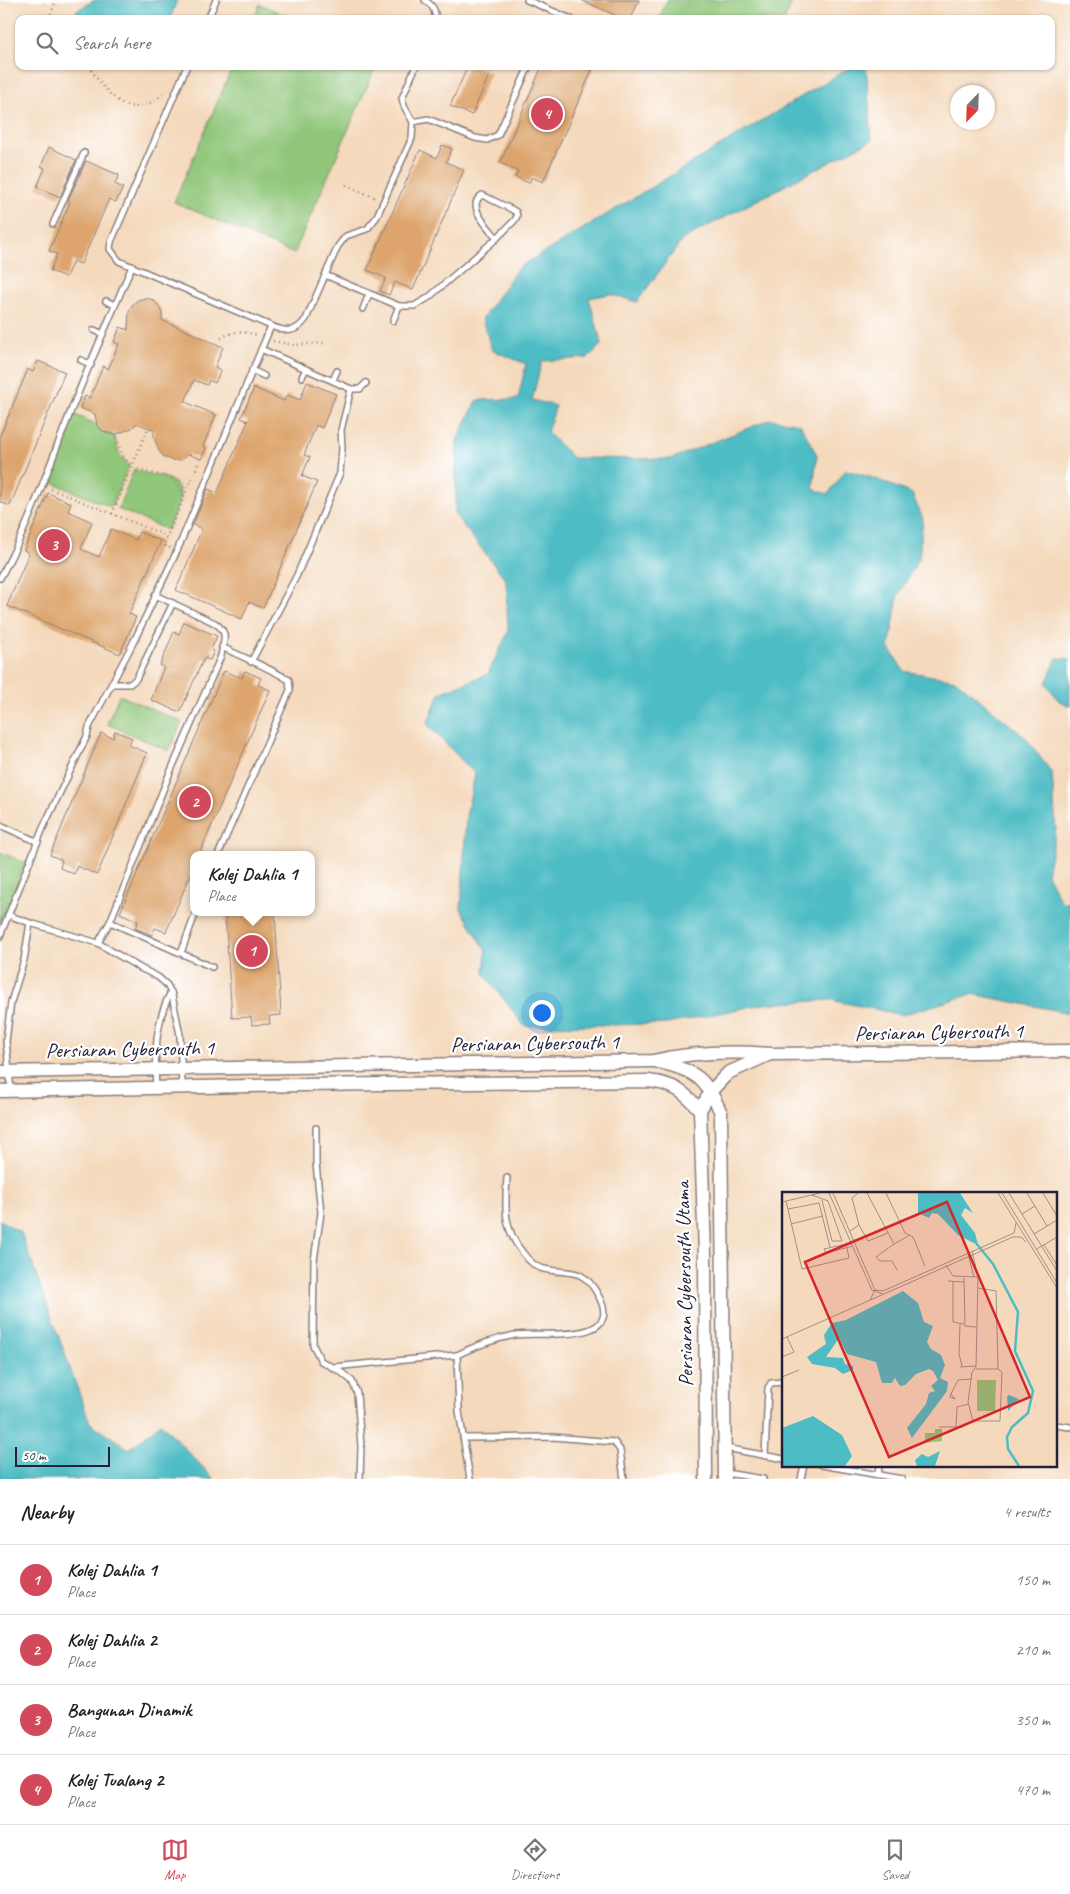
<!DOCTYPE html>
<html lang="en">
<head>
<meta charset="utf-8">
<style>
  body { margin:0; font-family:Caveat,sans-serif; background:#f2f2f2; color:#222 }
  .compass { position:absolute; left:950px; top:85px; width:45px; height:45px; border-radius:50%; background:#fff; box-shadow:0 1px 4px #0004; rotate:203deg }
  .scale { position:absolute; left:15px; bottom:12px; width:95px; box-sizing:border-box; padding-left:5px; border:2px solid #22223b; border-top:0; font-size:14px; line-height:18px; white-space:nowrap; color:#22223b; -webkit-text-stroke:4px #fff; paint-order:stroke }
  .you { position:absolute; left:541px; top:1012px; width:18px; height:18px; margin:-12px; border:4px solid #fff; border-radius:50%; background:#1a73e8; box-shadow:0 0 0 8px #1a73e833 }
  .badge { display:grid; place-items:center; width:32px; height:32px; border-radius:50%; background:#d1495b; color:#fff; font-size:16px; font-weight:700 }
  .pin { position:absolute; translate:-50% -50%; border:2px solid #fff; box-shadow:0 1px 5px #0006 }
  .popup { position:absolute; left:190px; top:851px; width:125px; height:65px; box-sizing:border-box; display:grid; place-content:center; border-radius:10px; background:#fff; filter:drop-shadow(0 1px 4px #0005); font-size:16px; white-space:nowrap; color:#767676 }
  .popup b { font-size:19px; color:#222 }
  .popup::after { content:''; position:absolute; left:50%; top:100%; margin-left:-10px; border:10px solid transparent; border-top-color:#fff }
  .list { margin:0; padding:0; list-style:none }
  h2 { display:flex; justify-content:space-between; align-items:center; height:65px; margin:0; padding:0 20px; font-size:21px }
  h2 small { font-size:16px; font-weight:400; color:#767676 }
  .list li { display:grid; grid-template-columns:32px 1fr auto; gap:15px; align-items:center; box-sizing:border-box; height:70px; padding:0 20px; border-top:1px solid #e0e0e0 }
  .list b { display:block; font-size:19px; white-space:nowrap }
  .list p { margin:0; font-size:16px; white-space:nowrap; color:#767676 }
  .list em { font-size:16px; font-style:normal; color:#767676 }
  .icon { flex:none; width:28px; height:28px; fill:none; stroke:currentColor; stroke-width:2; stroke-linecap:round; stroke-linejoin:round }
  .map { position:relative; flex:none; width:1070px; height:1479px; overflow:hidden }
  .search { position:absolute; background:#fff; box-shadow:0 1px 4px #0004; left:15px; right:15px; top:15px; height:55px; display:flex; align-items:center; gap:12px; box-sizing:border-box; padding:0 18px; border-radius:10px; color:#767676; font-size:19px }
  .sheet { height:345px; background:#fff }
  nav { display:flex; justify-content:space-around; align-items:center; box-sizing:border-box; height:70px; border-top:1px solid #e0e0e0; background:#fff; font-size:14px; color:#767676 }
  nav a { display:grid; justify-items:center; gap:2px }
  nav .on { color:#d1495b }
  .map>svg:first-child { display:block }
</style>
</head>
<body>
<div class="map">
<svg width="1070" height="1479" viewBox="0 0 1070 1479">
  <rect width="100%" height="100%" fill="#fff"/>
  <filter id="ink" filterUnits="userSpaceOnUse"><feTurbulence type="fractalNoise" baseFrequency=".02" numOctaves="2"/><feDisplacementMap in="SourceGraphic" scale="10" xChannelSelector="R" yChannelSelector="G"/><feConvolveMatrix kernelMatrix="1 2 1 2 8 2 1 2 1" color-interpolation-filters="sRGB"/></filter>
  <filter id="wash" filterUnits="userSpaceOnUse"><feTurbulence type="fractalNoise" baseFrequency=".0096" numOctaves="4" result="noise"/><feDisplacementMap in="SourceGraphic" scale="20" xChannelSelector="R" yChannelSelector="G"/><feGaussianBlur stdDeviation="1.12" result="paint"/><feColorMatrix in="noise" values="0 0 0 0 0 0 0 0 0 0 0 0 0 0 0 0 0 1.4 0 .05"/><feComposite in="paint" operator="in"/></filter>
  <g filter="url(#wash)">
    <rect width="100%" height="100%" fill="#f4d9bc"/>
    <!-- green -->
    <g fill="#8fc679" stroke="#58745a">
      <path d="M667 0H793L785 19H659Z"/>
      <path d="M260 4 294 19H254Z"/>
      <path d="M233 66H376L294 254 174 202Z"/>
      <path d="M73 414 94 423 102 432 114 436 119 453 129 466 111 507 48 481Z"/>
      <path d="M134 469C143 474 151 474 160 476 194 485 176 508 167 530L118 509Z"/>
      <path d="M119 695 182 722 169 751 107 724Z"/>
      <path d="M0 852 26 863 0 923Z"/>
    </g>
    <!-- water -->
    <g fill="#4ebcc4" stroke="#386f80">
      <path d="M95 0H177L170 19H73L77 10Z"/>
      <path d="M852 66H866L872 140 683 239 637 302 610 294 589 298 602 344 588 358 542 361 532 400 556 406 547 432 573 458 671 459 771 419 800 424 817 455 813 489 828 494 846 470 876 479 912 494 923 519 919 558 898 596 889 648 904 671 956 680 1026 738 1052 773 1056 830 1047 874 1061 902H1070V1013L972 994 902 1015 831 1000 763 1004 667 1024 524 1026 484 973 486 951 461 909 466 816 475 774 427 724 440 693 488 674 508 632 506 580 455 515 457 440 477 400 518 399 526 364 492 350 482 319 518 268Z"/>
      <path d="M1057 658 1070 659V706L1059 701 1046 683Z"/>
      <path d="M0 1220 21 1233 90 1423 129 1449 161 1423 214 1479H0Z"/>
    </g>
    <g id="blocks">
      <!-- building -->
      <g fill="#dda56d">
        <path d="M581 0H639L631 19H624Z"/>
        <path d="M468 66H475L490 73 472 115 450 106Z"/>
        <path d="M542 66H594L543 182 532 177 529 183 515 177 518 171 500 163Z"/>
        <path d="M442 145 452 149 446 162 464 170 413 290 395 282 389 295 380 291 386 278 367 270 420 150 437 158Z"/>
        <path d="M49 147 76 160 60 197 37 187 45 168 41 166Z"/>
        <path d="M86 161 119 175 115 184 123 188 116 202 109 199 81 264 73 261 66 277 50 271 57 254 49 251 70 202 68 200Z"/>
        <path d="M145 298 153 300 158 305 162 313V320L223 347 215 367 221 370 215 383 209 380 207 385 194 380 185 402 216 415 203 446 206 448 201 459 188 454 181 460H172L164 457 159 451 154 437V430L137 423 132 428 117 434H111L103 431 97 425 95 414 80 408 85 396 90 398 103 366 108 369 119 344 114 342 120 327 128 330 129 312 132 305 138 300Z"/>
        <path d="M38 361 65 372 10 506 0 502V436L28 369 33 372Z"/>
        <path d="M307 382 336 394 322 428 316 425 304 455 310 457 302 476 317 482 263 608 249 602 242 619 176 590 202 529 193 525 208 489 217 493 248 421 241 418 254 388 284 401 287 395 300 400Z"/>
        <path d="M48 493 71 503 68 511 92 522 81 549 99 557 111 529 136 540 139 532 161 541 129 614 136 617 120 654 7 606 29 553 24 550Z"/>
        <path d="M184 622 217 636 211 650 214 651 210 660 204 658 180 712 151 700 164 667 160 665 174 632 179 634Z"/>
        <path d="M224 671 242 678 245 671 261 678 258 685 270 690 199 855H193V869L166 932 155 928 152 935 135 928 138 921 120 913Z"/>
        <path d="M115 731 132 738 129 745 147 753 97 875 77 866 74 874 60 868 62 860 50 855 101 733 113 738Z"/>
        <path d="M225 912H275L281 1015 269 1016 270 1024 252 1025 251 1017 232 1018Z"/>
      </g>
    </g>
  </g>
  <g filter="url(#ink)">
    <use href="#blocks" fill-opacity="0" stroke="#8b7e7c" stroke-width="1"/>
    <g fill="none" stroke-linecap="round" stroke-linejoin="round">
      <defs>
        <g id="service">
          <path d="M425 0C432 5 436 10 435 19"/>
          <path d="M527 0 571 19"/>
          <path d="M208 19 216 0"/>
          <path d="M187 66 111 242 110 249 119 261 271 326"/>
          <path d="M413 122 428 119 475 138 487 140 498 135 529 66"/>
          <path d="M53 224 84 153"/>
          <path d="M325 275 399 306H414L428 298 497 238 515 220 517 216 516 212 511 209 482 195C465 206 489 228 497 238"/>
          <path d="M106 301 115 305"/>
          <path d="M363 309 369 294"/>
          <path d="M393 321 399 306"/>
          <path d="M94 330 103 334"/>
          <path d="M261 349 351 389H360L366 383"/>
          <path d="M81 360 91 365"/>
          <path d="M252 370 264 376"/>
          <path d="M302 377 306 369"/>
          <path d="M333 380 337 371"/>
          <path d="M0 578C28 528 46 474 67 421 87 369 110 318 132 266"/>
          <path d="M251 662 297 575 340 473 342 448 341 430 351 389"/>
          <path d="M112 684H130L136 679 173 603"/>
          <path d="M0 825 38 842"/>
          <path d="M218 855 290 690 289 680C268 667 244 658 222 647"/>
          <path d="M8 915 30 923 98 943 140 968 158 977 167 985 172 995 180 1035 182 1087"/>
          <path d="M110 922 212 967"/>
          <path d="M0 936 43 828 87 736 89 727 134 641 177 551 271 326C286 332 295 334 306 319L338 246 346 236 367 229 376 218 412 138 413 122 404 106 402 98 416 66"/>
          <path d="M98 943 110 922 169 775 221 656C223 641 230 634 215 623L155 595"/>
          <path d="M181 953 196 912"/>
          <path d="M156 1088C154 1057 156 1019 171 992"/>
          <path d="M11 1090 6 1041 11 1002 24 960 30 923"/>
          <path d="M316 1128V1164L321 1213 314 1260 313 1345 321 1361 341 1372 352 1381 357 1393 361 1446 360 1479"/>
          <path d="M457 1355C475 1346 494 1339 515 1335 539 1331 627 1346 598 1295 582 1266 571 1275 544 1269 534 1267 528 1260 523 1253 503 1229 505 1207 507 1178"/>
          <path d="M333 1367 457 1355 459 1411 470 1479"/>
          <path d="M1056 1425 1070 1427"/>
          <path d="M463 1438 553 1437 614 1442 620 1450 624 1479"/>
          <path d="M725 1448 784 1459"/>
          <path d="M765 1456 768 1388 771 1383 784 1382"/>
          <path d="M822 1465 902 1479"/>
          <path d="M726 1473 763 1479"/>
          <path d="M878 1475 879 1465"/>
          <path d="M801 1479 804 1465"/>
        </g>
        <g id="tertiary">
          <path d="M658 1062C695 1070 706 1078 721 1113L725 1479"/>
          <path d="M0 1072 653 1061C691 1052 731 1051 770 1054L1070 1051"/>
          <path d="M0 1091 302 1085 649 1081C674 1084 683 1091 700 1110"/>
          <path d="M706 1479 705 1254 700 1110 711 1091 728 1073 768 1055"/>
        </g>
      </defs>
      <!-- service casing -->
      <use href="#service" stroke="#8b7e7c" stroke-width="8"/>
      <!-- tertiary casing -->
      <use href="#tertiary" stroke="#8b7e7c" stroke-width="15"/>
      <!-- path -->
      <g stroke="#8b7e7c" stroke-width="2.5" stroke-dasharray="1 4" stroke-linecap="butt">
        <path d="M49 19 56 0"/>
        <path d="M88 66C110 96 130 126 166 91"/>
        <path d="M346 185 376 198"/>
        <path d="M221 338C234 330 244 331 259 336"/>
        <path d="M273 341 294 345 324 343"/>
        <path d="M117 437C126 492 177 459 183 496"/>
        <path d="M51 489 167 536"/>
        <path d="M112 514 148 428"/>
        <path d="M170 548 163 545 199 462"/>
      </g>
      <!-- service -->
      <use href="#service" stroke="#fff" stroke-width="5"/>
      <!-- tertiary -->
      <use href="#tertiary" stroke="#fff" stroke-width="12"/>
    </g>
  </g>
  <g text-anchor="middle" dominant-baseline="central" stroke-width="4.5" stroke-linejoin="round" paint-order="stroke">
    <!-- street labels -->
    <g font-size="21" fill="#22223b" stroke="#fff">
      <text transform="translate(939 1032) rotate(-1)">Persiaran Cybersouth 1</text>
      <text transform="translate(535 1043) rotate(-1)">Persiaran Cybersouth 1</text>
      <text transform="translate(130 1049) rotate(-1)">Persiaran Cybersouth 1</text>
      <text transform="translate(684 1284) rotate(-91)">Persiaran Cybersouth Utama</text>
    </g>
  </g>
  <!-- overview -->
  <g transform="translate(782 1192)">
    <rect width="275" height="275" fill="#f4d9bc"/>
    <path d="M195 188H214L213 219H195ZM153 237H160V249L143 251V241H153Z" fill="#8fc679"/>
    <path d="M136 1H178L191 21 183 16 179 23 193 41 196 53 176 43 156 22 150 21 147 26 136 21ZM121 99 136 111 142 130 151 134 145 150 149 157 159 163 163 173 158 186 166 190 165 199 130 246 125 236 144 212 147 201 153 199 149 194 156 188 151 179 147 177 134 182 123 193 118 194 113 186 110 191H100L94 170 65 162 57 146 44 165 61 166 63 172 71 174V178L61 182 53 176 30 172 25 165 44 152 42 143 50 131 64 128ZM227 203 237 207 226 219 225 204ZM31 224 60 243 70 264 63 274H0V236ZM158 259 153 274H135L133 268 140 262 146 265Z" fill="#4ebcc4"/>
    <path fill="none" stroke="#4ebcc4" stroke-width="2.5" d="M194 51 211 72 236 120 233 159 251 199 246 221 230 235 225 245 226 257 237 274"/>
    <path fill="none" stroke="#a09088" stroke-width="1" d="M47 1 90 98 101 102M51 1 93 98 88 108M85 1 112 52 128 43M104 1 123 41 131 45 143 74M216 1 275 96M220 1 275 91M227 1 275 79M245 1 265 34M261 1 275 24M30 3 46 9 60 49H50L40 8M4 9 20 77 67 66 65 56M0 10 38 1M6 17 37 11 48 55M240 22 253 14M9 32 41 24M77 33 86 49 106 41M68 39 77 33 70 6 76 1M252 42 275 28M112 52 94 65 98 69H110L115 78M262 53 275 73M42 57 44 61 71 54M42 57 69 51M255 57 275 45M190 59 196 85 194 175 190 180 186 210 191 229H218L220 180 216 177 214 99 196 96M186 62 192 85M164 73 171 84 196 85M182 86 183 134 194 135M166 89 182 90M171 89V130L182 132M93 98 101 99 232 41 234 31M178 132 177 162 180 174M0 147 231 45H239L244 50M0 165 12 160 5 145M178 175 194 174M194 177H216M0 185 17 178M169 202 173 207 168 205 169 202 176 188 190 187M157 235H181M174 235 175 215 187 212"/>
    <path fill="#d62828" fill-opacity="0.15" stroke="#d62828" stroke-width="2.5" d="M165 10 248 205 107 265 23 70Z"/>
    <rect width="275" height="275" fill="none" stroke="#22223b" stroke-width="2.5"/>
  </g>
</svg>
<svg class="compass" viewBox="-18 -18 36 36"><path d="M0-13l5 13h-10z" fill="#e53935"/><path d="M0 13l5-13h-10z" fill="#767676"/></svg>
<div class="scale">50 m</div>
<div class="you"></div>
<div class="pin badge" style="left:252px;top:951px">1</div>
<div class="popup"><b>Kolej Dahlia 1</b>Place</div>
<div class="pin badge" style="left:195px;top:802px">2</div>
<div class="pin badge" style="left:54px;top:545px">3</div>
<div class="pin badge" style="left:547px;top:114px">4</div>
<div class="search"><svg class="icon" aria-label="search" viewBox="0 0 24 24"><circle cx="10" cy="10" r="6"/><path d="M15 15l6 6"/></svg>Search here</div>
</div>
<section class="sheet">
<h2>Nearby<small>4 results</small></h2>
<ul class="list">
<li><span class="badge">1</span><div><b>Kolej Dahlia 1</b><p>Place</p></div><em>150 m</em></li>
<li><span class="badge">2</span><div><b>Kolej Dahlia 2</b><p>Place</p></div><em>210 m</em></li>
<li><span class="badge">3</span><div><b>Bangunan Dinamik</b><p>Place</p></div><em>350 m</em></li>
<li><span class="badge">4</span><div><b>Kolej Tualang 2</b><p>Place</p></div><em>470 m</em></li>
</ul>
</section>
<nav>
<a class="on"><svg class="icon" aria-label="map" viewBox="0 0 24 24"><path d="M3 6l6-2 6 2 6-2v14l-6 2-6-2-6 2zM9 4v14M15 6v14"/></svg>Map</a>
<a><svg class="icon" aria-label="directions" viewBox="0 0 24 24"><path d="M12 3l9 9-9 9-9-9zM9 14v-3h6M13 9l2 2-2 2"/></svg>Directions</a>
<a><svg class="icon" aria-label="saved" viewBox="0 0 24 24"><path d="M7 4h10v16l-5-4-5 4z"/></svg>Saved</a>
</nav>
</body>
</html>
